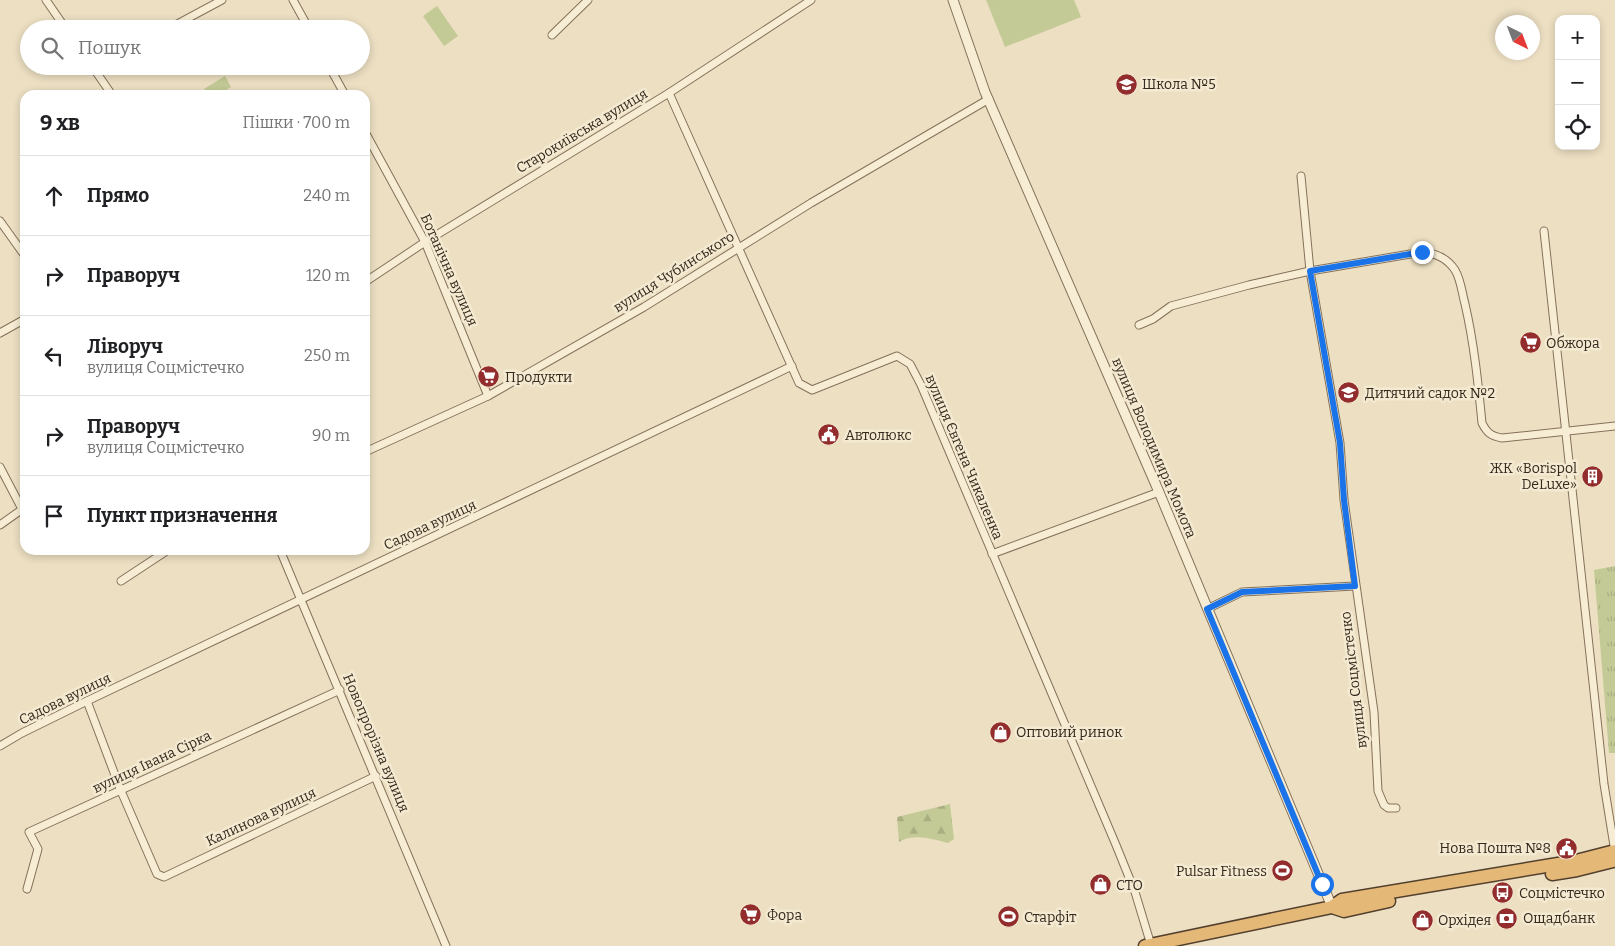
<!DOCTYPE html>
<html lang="uk">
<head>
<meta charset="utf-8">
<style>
  body { margin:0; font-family:Bitter,serif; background:#f2f2f2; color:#202124 }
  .controls { position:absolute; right:15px; top:15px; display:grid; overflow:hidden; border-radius:10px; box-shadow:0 2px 8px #0003 }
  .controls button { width:45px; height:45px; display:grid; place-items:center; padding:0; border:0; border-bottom:1px solid #e0e0e0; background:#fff; color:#202124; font:25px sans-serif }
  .compass { position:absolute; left:1495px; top:15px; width:45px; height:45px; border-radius:50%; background:#fff; box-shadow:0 2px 8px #0003; rotate:138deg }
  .stop { position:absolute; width:15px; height:15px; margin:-11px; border:4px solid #1a73e8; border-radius:50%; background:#fff }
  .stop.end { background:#1a73e8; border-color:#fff; box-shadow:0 1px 5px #0008 }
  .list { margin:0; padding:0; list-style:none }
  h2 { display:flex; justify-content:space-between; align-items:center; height:65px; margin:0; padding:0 20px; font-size:21px }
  h2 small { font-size:16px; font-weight:400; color:#757577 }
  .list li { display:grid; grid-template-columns:32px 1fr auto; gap:15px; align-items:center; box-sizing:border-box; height:80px; padding:0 20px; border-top:1px solid #e0e0e0 }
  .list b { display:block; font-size:19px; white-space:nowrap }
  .list p { margin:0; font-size:16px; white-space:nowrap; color:#757577 }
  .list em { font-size:16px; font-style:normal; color:#757577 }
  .icon { flex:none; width:28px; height:28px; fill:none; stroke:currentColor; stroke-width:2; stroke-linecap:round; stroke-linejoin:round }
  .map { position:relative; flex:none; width:1615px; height:946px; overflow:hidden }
  .search { position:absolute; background:#fff; box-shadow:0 2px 8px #0003; left:20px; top:20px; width:350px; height:55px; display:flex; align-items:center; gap:12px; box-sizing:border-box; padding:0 18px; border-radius:28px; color:#757577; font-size:19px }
  .panel { position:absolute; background:#fff; box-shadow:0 2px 8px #0003; left:20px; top:90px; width:350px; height:465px; border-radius:15px }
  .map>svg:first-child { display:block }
</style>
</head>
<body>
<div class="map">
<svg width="1615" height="946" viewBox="0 0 1615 946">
  <defs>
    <pattern id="forest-firs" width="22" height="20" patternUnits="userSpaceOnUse" patternTransform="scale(1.25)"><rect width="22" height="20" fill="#c4ca96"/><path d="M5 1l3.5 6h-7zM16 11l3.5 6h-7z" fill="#a9ae81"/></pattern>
    <pattern id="park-tufts" width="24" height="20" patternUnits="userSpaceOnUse" patternTransform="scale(1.25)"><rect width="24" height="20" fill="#c4ca96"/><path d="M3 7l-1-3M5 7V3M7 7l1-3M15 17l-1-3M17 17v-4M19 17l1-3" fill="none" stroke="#a9ae81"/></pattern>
  </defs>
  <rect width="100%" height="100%" fill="#ecdfc2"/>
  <!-- grass -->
  <g fill="#c4ca96">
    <path d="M986 0H1074L1081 17 1005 47Z"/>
    <path d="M437 6 458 36 444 46 423 16Z"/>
    <path d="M225 76 231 87 218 95H208L204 89Z"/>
  </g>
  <!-- forest -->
  <path fill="url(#forest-firs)" d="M950 804 954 839 948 843C932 839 914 833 899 842L897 817Z"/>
  <!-- park -->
  <path fill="url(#park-tufts)" d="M1615 566V753H1609L1594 570Z"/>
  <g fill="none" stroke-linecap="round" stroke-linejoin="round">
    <defs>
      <g id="minor">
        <path d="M46 0 66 29"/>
        <path d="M293 0 309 29"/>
        <path d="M168 29 222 0"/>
        <path d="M552 35 588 0"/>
        <path d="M92 66 112 95"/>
        <path d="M329 66 345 95"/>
        <path d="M669 93 799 383 812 390 897 356 910 364 921 385 1116 845 1135 892 1151 945"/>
        <path d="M365 132 425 242 488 396"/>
        <path d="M1301 176 1310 271 1340 443 1344 500 1374 712 1378 791 1384 805 1388 808H1396"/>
        <path d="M0 221 25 256"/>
        <path d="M1544 231 1604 784 1615 852"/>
        <path d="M365 282 425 242 669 93 811 0"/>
        <path d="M1139 325 1153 319 1171 306 1249 285 1310 271 1422 252C1436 253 1447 258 1455 270 1461 280 1462 293 1465 304 1474 343 1478 382 1482 423 1487 433 1491 436 1502 438L1615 426"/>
        <path d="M0 333 25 319"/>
        <path d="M365 452 488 396 644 307 811 203 989 99"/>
        <path d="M0 467 22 509"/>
        <path d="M0 525 24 508"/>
        <path d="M280 550 446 946"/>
        <path d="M992 554 1159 492"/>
        <path d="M121 581 168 550"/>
        <path d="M1207 609 1242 592 1355 586"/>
        <path d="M87 701 121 791 157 874 164 877 376 776"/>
        <path d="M0 746 22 733 87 701 792 366"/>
        <path d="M27 889 38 849 29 832 340 690"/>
      </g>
      <path id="tertiary" d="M953 0 985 92 1159 492 1332 907"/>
      <g id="trunk">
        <path d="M1552 874 1577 870 1613 861"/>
        <path d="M1332 907 1344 911 1389 901"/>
        <path d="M1145 946 1332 907 1342 900 1576 861 1615 851"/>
      </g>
    </defs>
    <!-- minor casing -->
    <use href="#minor" stroke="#85715a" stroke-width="9"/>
    <!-- tertiary casing -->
    <use href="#tertiary" stroke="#85715a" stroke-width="11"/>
    <!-- trunk casing -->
    <use href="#trunk" stroke="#533f2e" stroke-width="15"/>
    <!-- minor -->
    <use href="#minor" stroke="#f7edd5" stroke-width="7"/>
    <!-- tertiary -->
    <use href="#tertiary" stroke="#f7edd5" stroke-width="9"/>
    <!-- trunk -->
    <use href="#trunk" stroke="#e4b978" stroke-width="12"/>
  </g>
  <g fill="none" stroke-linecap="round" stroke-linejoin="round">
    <!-- route -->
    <path stroke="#1a73e8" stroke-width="6" d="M1322 884 1207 609 1242 592 1355 586 1344 500 1340 443 1310 271 1422 252"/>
  </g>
  <!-- icons -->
  <defs>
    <symbol id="school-disc" viewBox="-11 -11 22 22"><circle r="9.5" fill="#922c2d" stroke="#f4ead1"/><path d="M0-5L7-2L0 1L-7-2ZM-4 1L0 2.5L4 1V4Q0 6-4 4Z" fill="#fff"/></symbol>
    <symbol id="supermarket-disc" viewBox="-11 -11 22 22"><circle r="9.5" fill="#922c2d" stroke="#f4ead1"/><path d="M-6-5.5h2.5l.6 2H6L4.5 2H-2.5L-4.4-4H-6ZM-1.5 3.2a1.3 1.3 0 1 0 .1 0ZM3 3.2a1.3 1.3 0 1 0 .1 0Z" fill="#fff"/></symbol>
    <symbol id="civic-disc" viewBox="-11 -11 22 22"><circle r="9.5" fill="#922c2d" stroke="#f4ead1"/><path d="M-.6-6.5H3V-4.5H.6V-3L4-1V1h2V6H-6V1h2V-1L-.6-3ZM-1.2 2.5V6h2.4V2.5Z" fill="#fff"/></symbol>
    <symbol id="building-disc" viewBox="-11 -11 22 22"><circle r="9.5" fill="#922c2d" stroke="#f4ead1"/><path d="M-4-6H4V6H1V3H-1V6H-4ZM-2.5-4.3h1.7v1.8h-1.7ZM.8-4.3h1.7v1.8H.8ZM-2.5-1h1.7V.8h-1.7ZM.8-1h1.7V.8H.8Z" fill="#fff"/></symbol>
    <symbol id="shop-disc" viewBox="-11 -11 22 22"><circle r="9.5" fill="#922c2d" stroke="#f4ead1"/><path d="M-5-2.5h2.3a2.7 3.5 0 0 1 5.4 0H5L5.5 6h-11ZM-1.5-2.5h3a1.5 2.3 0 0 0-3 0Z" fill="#fff"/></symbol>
    <symbol id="stadium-disc" viewBox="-11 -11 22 22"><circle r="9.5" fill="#922c2d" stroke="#f4ead1"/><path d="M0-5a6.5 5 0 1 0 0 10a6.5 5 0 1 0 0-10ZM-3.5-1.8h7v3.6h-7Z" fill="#fff"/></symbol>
    <symbol id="bus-disc" viewBox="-11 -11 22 22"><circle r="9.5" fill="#922c2d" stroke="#f4ead1"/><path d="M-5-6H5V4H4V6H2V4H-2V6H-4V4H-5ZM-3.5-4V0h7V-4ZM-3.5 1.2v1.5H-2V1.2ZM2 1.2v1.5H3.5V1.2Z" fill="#fff"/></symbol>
    <symbol id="bank-disc" viewBox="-11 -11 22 22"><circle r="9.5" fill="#922c2d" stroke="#f4ead1"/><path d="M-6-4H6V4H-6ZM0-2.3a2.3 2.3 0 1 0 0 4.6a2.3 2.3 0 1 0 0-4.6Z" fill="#fff"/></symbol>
  </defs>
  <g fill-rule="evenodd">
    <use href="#school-disc" x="1114" y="72" width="25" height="25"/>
    <use href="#supermarket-disc" x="1518" y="330" width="25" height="25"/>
    <use href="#supermarket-disc" x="476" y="364" width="25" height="25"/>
    <use href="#school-disc" x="1336" y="380" width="25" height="25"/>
    <use href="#civic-disc" x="816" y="422" width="25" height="25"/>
    <use href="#building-disc" x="1580" y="464" width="25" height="25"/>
    <use href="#shop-disc" x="988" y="720" width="25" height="25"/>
    <use href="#civic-disc" x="1554" y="836" width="25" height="25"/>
    <use href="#stadium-disc" x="1270" y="858" width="25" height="25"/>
    <use href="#shop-disc" x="1088" y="872" width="25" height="25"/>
    <use href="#bus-disc" x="1490" y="880" width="25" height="25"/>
    <use href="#supermarket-disc" x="738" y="902" width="25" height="25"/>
    <use href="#stadium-disc" x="996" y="904" width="25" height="25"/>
    <use href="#bank-disc" x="1494" y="906" width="25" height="25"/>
    <use href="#shop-disc" x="1410" y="908" width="25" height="25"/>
  </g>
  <g text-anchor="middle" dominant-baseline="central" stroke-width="5" stroke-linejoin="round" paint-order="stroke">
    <!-- poi labels -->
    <g font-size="14" fill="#36291d" stroke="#f4ead1" text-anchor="start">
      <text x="1142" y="84">Школа №5</text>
      <text x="1546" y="343">Обжора</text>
      <text x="505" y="377">Продукти</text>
      <text x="1365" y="393">Дитячий садок №2</text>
      <text x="845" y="435">Автолюкс</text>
      <text x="1577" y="468" text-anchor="end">ЖК «Borispol<tspan x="1577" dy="16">DeLuxe»</tspan></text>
      <text x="1016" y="732">Оптовий ринок</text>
      <text x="1551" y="848" text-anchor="end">Нова Пошта №8</text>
      <text x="1267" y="871" text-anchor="end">Pulsar Fitness</text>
      <text x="1116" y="885">СТО</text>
      <text x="1519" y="893">Соцмістечко</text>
      <text x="767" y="915">Фора</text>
      <text x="1024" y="917">Старфіт</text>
      <text x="1523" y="918">Ощадбанк</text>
      <text x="1438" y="920">Орхідея</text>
    </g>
    <!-- street labels -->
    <g font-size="14" fill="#36291d" stroke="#f4ead1">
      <text transform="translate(582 131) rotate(-31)">Старокиївська вулиця</text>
      <text transform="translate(449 270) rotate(66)">Ботанічна вулиця</text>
      <text transform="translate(674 272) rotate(-32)">вулиця Чубинського</text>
      <text transform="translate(1154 448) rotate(67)">вулиця Володимира Момота</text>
      <text transform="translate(964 457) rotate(67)">вулиця Євгена Чикаленка</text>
      <text transform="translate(430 525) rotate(-25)">Садова вулиця</text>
      <text transform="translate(1354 680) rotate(-97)">вулиця Соцмістечко</text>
      <text transform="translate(65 699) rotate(-26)">Садова вулиця</text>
      <text transform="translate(376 743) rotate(67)">Новопрорізна вулиця</text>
      <text transform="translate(152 762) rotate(-25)">вулиця Івана Сірка</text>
      <text transform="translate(261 817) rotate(-25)">Калинова вулиця</text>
    </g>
  </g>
</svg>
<div class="controls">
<button>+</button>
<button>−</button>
<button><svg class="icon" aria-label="locate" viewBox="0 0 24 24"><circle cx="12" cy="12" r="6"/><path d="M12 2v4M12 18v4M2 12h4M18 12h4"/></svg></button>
</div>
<svg class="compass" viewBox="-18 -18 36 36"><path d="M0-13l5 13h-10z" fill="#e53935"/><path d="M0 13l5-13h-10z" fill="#757577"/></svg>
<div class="stop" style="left:1322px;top:884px"></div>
<div class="stop end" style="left:1422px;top:252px"></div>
<div class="search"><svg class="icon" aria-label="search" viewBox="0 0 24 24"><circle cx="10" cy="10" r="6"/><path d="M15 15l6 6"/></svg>Пошук</div>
<section class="panel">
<h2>9 хв<small>Пішки · 700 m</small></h2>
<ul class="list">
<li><svg class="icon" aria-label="ahead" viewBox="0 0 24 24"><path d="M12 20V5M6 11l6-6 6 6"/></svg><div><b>Прямо</b></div><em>240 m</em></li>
<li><svg class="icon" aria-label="right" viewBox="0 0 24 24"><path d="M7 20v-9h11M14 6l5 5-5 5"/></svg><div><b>Праворуч</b></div><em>120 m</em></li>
<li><svg class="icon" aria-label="left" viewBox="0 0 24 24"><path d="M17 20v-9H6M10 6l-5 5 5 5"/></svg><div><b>Ліворуч</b><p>вулиця Соцмістечко</p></div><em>250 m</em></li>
<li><svg class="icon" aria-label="right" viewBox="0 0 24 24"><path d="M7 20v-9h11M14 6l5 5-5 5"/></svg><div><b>Праворуч</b><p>вулиця Соцмістечко</p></div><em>90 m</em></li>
<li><svg class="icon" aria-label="arrive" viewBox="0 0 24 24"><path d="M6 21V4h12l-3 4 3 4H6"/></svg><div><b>Пункт призначення</b></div></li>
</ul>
</section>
</div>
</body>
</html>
